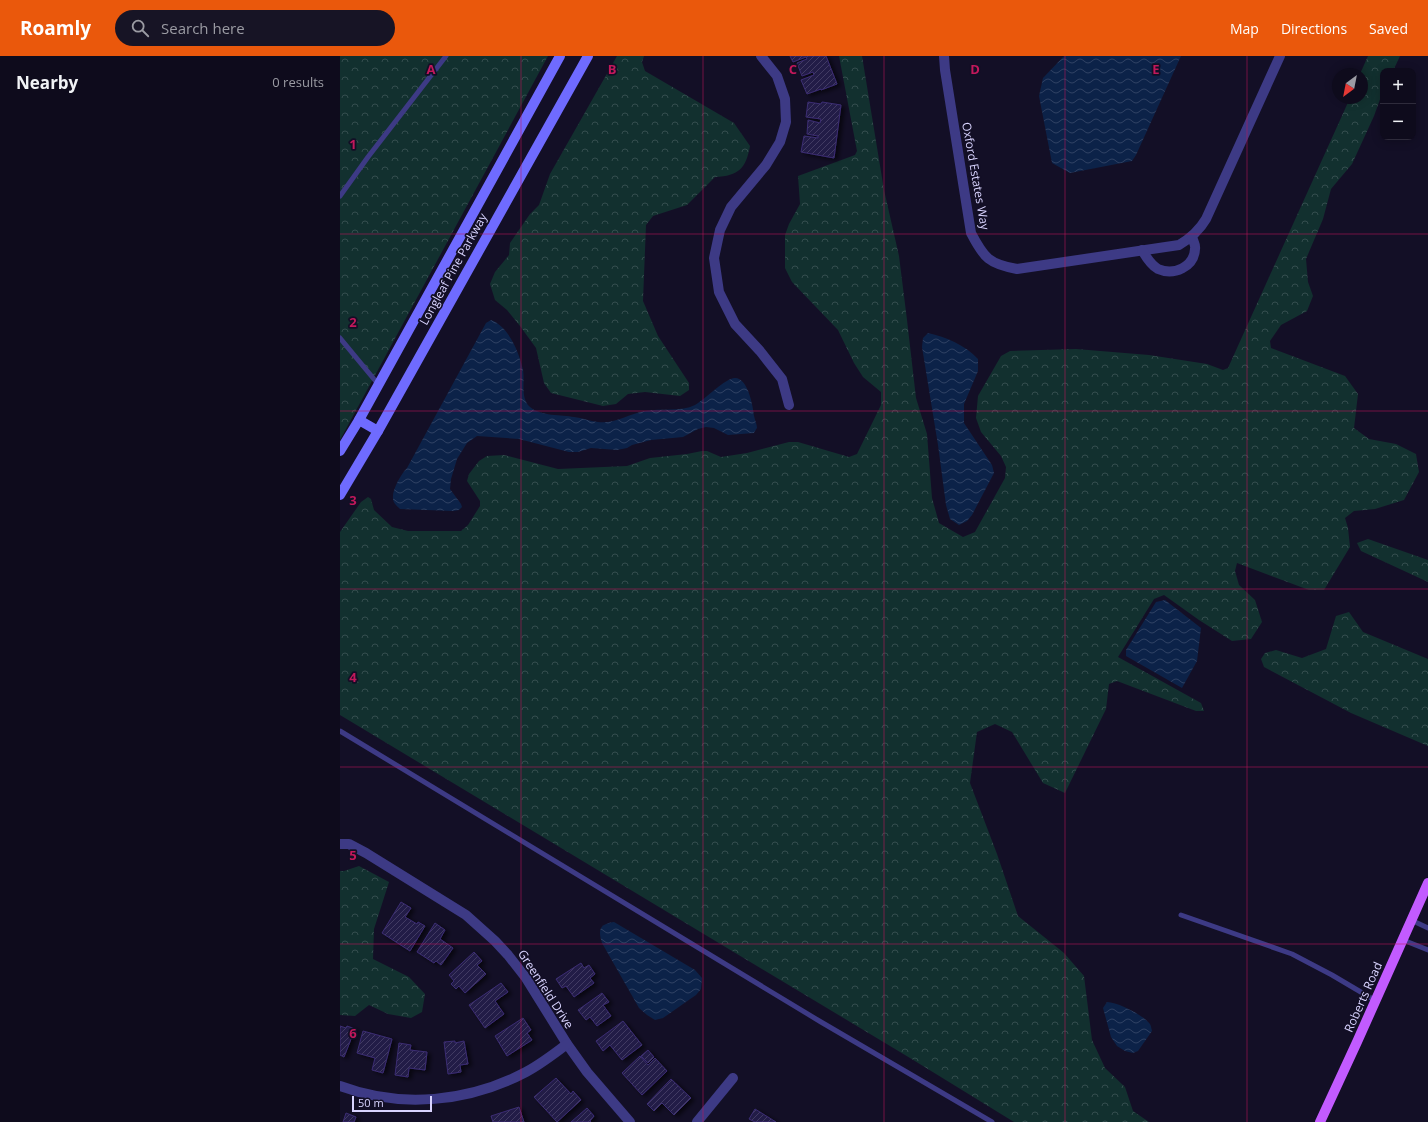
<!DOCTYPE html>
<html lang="en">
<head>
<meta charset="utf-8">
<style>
  body { margin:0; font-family:"Open Sans",sans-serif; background:#171425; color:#f1f3f6 }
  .controls { position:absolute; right:12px; top:12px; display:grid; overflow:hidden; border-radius:8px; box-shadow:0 2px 10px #0003 }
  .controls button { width:36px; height:36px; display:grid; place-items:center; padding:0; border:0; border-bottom:1px solid #2e2b3b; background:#0e0b1c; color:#f1f3f6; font:20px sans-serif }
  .compass { position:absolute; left:992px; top:12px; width:36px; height:36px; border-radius:50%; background:#0e0b1c; box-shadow:0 2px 10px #0003; rotate:212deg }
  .scale { position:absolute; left:12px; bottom:10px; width:80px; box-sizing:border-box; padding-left:4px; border:2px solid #d9d4ff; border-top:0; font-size:11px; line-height:14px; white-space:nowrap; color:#d9d4ff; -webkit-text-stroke:3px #130f26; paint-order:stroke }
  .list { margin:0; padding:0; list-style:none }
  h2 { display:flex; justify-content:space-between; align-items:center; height:52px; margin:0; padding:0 16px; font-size:17px }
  h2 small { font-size:13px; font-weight:400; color:#9b9ba3 }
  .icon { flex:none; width:22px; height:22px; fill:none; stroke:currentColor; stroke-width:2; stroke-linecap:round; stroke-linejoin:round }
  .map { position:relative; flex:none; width:1088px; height:1066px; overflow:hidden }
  header { display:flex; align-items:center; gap:24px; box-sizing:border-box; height:56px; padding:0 20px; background:#ea580c; color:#fff }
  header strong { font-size:19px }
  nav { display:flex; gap:22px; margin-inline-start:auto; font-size:14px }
  .search { width:280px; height:36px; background:#171425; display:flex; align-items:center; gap:10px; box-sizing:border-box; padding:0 14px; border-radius:22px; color:#9b9ba3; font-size:15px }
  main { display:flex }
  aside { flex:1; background:#0e0b1c }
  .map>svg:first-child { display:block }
</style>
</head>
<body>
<header>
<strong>Roamly</strong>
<div class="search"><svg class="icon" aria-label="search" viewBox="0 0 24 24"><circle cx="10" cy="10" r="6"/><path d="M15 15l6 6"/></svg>Search here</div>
<nav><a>Map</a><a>Directions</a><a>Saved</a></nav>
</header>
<main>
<aside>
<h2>Nearby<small>0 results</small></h2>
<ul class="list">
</ul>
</aside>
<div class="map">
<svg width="1088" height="1066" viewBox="0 0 1088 1066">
  <defs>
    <pattern id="forest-crowns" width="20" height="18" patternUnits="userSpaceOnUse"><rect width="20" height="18" fill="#12302f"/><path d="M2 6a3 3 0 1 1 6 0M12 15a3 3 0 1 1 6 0" fill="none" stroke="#344d4e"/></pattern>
    <pattern id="water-waves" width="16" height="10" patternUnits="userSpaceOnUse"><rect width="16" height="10" fill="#0c2248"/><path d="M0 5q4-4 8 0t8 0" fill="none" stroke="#2f4163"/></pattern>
    <pattern id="building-hatch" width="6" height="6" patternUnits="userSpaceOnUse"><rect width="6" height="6" fill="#241b47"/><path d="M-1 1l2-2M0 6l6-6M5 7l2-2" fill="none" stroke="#433b63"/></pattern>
    <filter id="shadow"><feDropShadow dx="3.5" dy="2" stdDeviation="2" flood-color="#0009"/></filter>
  </defs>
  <rect width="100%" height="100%" fill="#130f26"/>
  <!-- forest -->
  <g fill="url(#forest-crowns)">
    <path d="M0 0H208L0 384Z"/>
    <path d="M277 0H304L302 6 305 15 394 67 410 90C406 112 399 120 375 121L347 149 313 160 306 169 303 245 318 280 349 327V334L340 340 305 336 288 338 276 348 263 350 211 337 204 327 196 292 180 270 167 254 155 244 150 228 155 216 169 199 170 187 190 158 199 149 210 118Z"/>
    <path d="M499 0H522L544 134 559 200 567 264 576 342 587 378 592 442 599 467 623 481 635 476 665 422 666 411 661 400 641 376 636 362 638 340 661 300 670 295 736 293 809 299 867 308 883 314 888 312 1010 42H1022V18H1020L1028 0H1060L1053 15H1043V35L1034 60 1012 108 991 133 983 163 966 203 968 226 973 240 967 255 941 269 930 285 931 292 1005 320 1018 338 1014 372 1029 383 1056 388 1076 398 1079 416 1064 444 1035 453 1014 455 1005 462 1008 472 1010 491 984 534H969L897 507 895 515 899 529 915 544 922 566 911 583 892 585 859 564 824 539 814 543 778 601 861 647 864 655H856L777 625 769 628 766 653 725 737 703 727 672 676 655 668 637 676 630 727 657 798 678 860 724 897 744 920 752 984 765 1012 785 1031 793 1055 809 1066H674L570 1002 0 659V476L21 446 28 441 31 443 34 454 52 471 68 475H121L128 469 140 450V445L127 425 129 418 139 405 147 400 164 399 218 413 287 410 310 402 347 398 362 395H367L381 401 407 397 449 386H458L509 401 517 398 541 349V336L523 321 514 307 498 274 452 226 445 212V179L449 168 460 148 458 120 515 99 517 95Z"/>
    <path d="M1028 483 1088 504V526L1021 495 1017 487Z"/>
    <path d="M1009 556 1023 576 1088 603V690L1011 657 924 611 921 603 925 597 936 594 962 602 986 593 996 560Z"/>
    <path d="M19 810 49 826 34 873 33 903 69 921 85 938 82 956 71 962 48 958 29 949 15 960 0 959V815H4Z"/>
  </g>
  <!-- water -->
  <g fill="url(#water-waves)">
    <path d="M724 0H841L796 99 792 105 730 117 712 107 699 40 703 22Z"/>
    <path d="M151 264C169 271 179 296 183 314 185 326 180 342 190 351 200 360 222 359 234 361 242 362 250 365 258 366 275 368 288 358 305 355 321 352 341 356 355 349 366 343 385 322 395 322 408 322 413 350 414 360 415 364 417 369 417 372 416 373 414 377 414 377L388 379 374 372 366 371 358 373 343 381 311 384 292 389 287 392 277 394 251 392 238 396H229L179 383 137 380 127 387 117 403 111 423 110 433 121 448 122 451 119 454 113 455 60 453C57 450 53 447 53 442 52 434 61 418 67 412L146 267Z"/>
    <path d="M588 277C606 281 625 289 638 303V315L624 348V367L652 409 654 417 632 459 627 465 619 469 610 463 606 449 598 389 582 291 583 282Z"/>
    <path d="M825 544 861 572 857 605 842 632 786 600V594L816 546Z"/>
    <path d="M274 866 355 914 362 922 361 933 356 939 323 962 315 964 307 959 299 952 262 887C258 874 259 868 274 866Z"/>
    <path d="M767 946C777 946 801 958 808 966 811 968 811 971 812 975L798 995 793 997 785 995 777 990 771 981 763 952Z"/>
  </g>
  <!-- building -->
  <g fill="url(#building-hatch)" stroke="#3b2d73" filter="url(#shadow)">
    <path d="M450 0H486L497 28 481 34V33L467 38 461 24 474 19 473 16 462 20 457 7 467 3 466 1 453 6Z"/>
    <path d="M468 46 481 48 482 46 501 49 494 102 461 96 464 80 478 82V80L467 78 468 64 480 67 481 63 466 61Z"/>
    <path d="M61 846 71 852 65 861 77 868 78 866 85 870 70 895 42 877Z"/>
    <path d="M95 867 105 874 100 883 113 892 101 909 96 905 94 907 77 896Z"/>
    <path d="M134 896 142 905 137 909 146 918 125 937 119 930 116 933 111 928 114 925 109 919Z"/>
    <path d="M241 907 244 912 249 909 255 918 250 922 254 927 234 941 226 930 222 932 216 923Z"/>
    <path d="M161 927 168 936 155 945 164 958 145 972 129 949Z"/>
    <path d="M262 937 269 946 263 949 271 960 257 970 250 961 246 964 238 954Z"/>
    <path d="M183 962 191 974 187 977 192 984 167 1000 155 980Z"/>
    <path d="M283 965 302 989 282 1004 270 989 263 995 256 985Z"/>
    <path d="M0 970 6 972 7 970 15 973 4 1001 0 999Z"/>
    <path d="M23 975 52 983 43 1017 32 1014 35 1002 17 997Z"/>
    <path d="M115 985V987L124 985 128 1008 120 1009 121 1016 108 1018 104 986Z"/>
    <path d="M59 987 71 989 70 994 87 996 85 1014 69 1012 68 1021 55 1019Z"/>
    <path d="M308 994 314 1001 308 1007 301 1000Z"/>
    <path d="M300 1000 308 1009 315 1002 327 1015 302 1039 282 1017Z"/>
    <path d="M216 1022 231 1038 233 1035 241 1044 217 1066 194 1041Z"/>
    <path d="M331 1023 351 1042 334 1059 322 1047 314 1055 307 1048Z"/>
    <path d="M179 1051 184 1066H153L151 1060Z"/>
    <path d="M247 1052 254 1060 250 1065 251 1066H231Z"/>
    <path d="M415 1053 436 1066H415L409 1063Z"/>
    <path d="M6 1057 16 1061 14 1066H3Z"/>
  </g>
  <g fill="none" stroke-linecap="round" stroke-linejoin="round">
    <!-- service -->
    <g stroke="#3d3a85" stroke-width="5">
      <path d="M0 140 28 101 106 0"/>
      <path d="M0 282 38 328"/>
      <path d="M0 675 481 966 652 1066"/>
      <path d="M841 859 952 898 992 919 1036 945"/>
      <path d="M1071 864 1088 872"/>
      <path d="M1063 884 1088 894"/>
    </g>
    <!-- minor -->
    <g stroke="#3d3a85" stroke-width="10">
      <path d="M421 0 437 20 445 43 446 66 440 86 426 109 391 151 380 174 374 202 379 236 395 268 420 295 442 323 449 349"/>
      <path d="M604 0 605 14 631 177C644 202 649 208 677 213L839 189C851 182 859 175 866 163L940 0"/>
      <path d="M802 194C806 201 811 209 818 213 834 220 854 211 855 193 856 189 853 185 852 181"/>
      <path d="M0 788H9L26 797 126 859 155 885 168 899 186 922 227 988 247 1016 290 1066"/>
      <path d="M0 1030C61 1053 129 1046 186 1016 201 1008 214 998 227 988"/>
      <path d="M357 1066 393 1022"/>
    </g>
    <!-- secondary -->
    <g stroke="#6f6bff" stroke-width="10">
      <path d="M19 364 38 375"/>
      <path d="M0 395 19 364 220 0"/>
      <path d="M0 439 38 375 248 0"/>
    </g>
    <!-- primary -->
    <path stroke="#c25bff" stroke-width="10" d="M980 1066 1017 986 1088 827"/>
  </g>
  <!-- grid -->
  <path fill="none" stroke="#c2185b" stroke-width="1" stroke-opacity="0.55" d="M181 0V1066M363 0V1066M544 0V1066M725 0V1066M907 0V1066M0 178H1088M0 355H1088M0 533H1088M0 711H1088M0 888H1088"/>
  <g text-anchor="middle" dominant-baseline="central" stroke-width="3.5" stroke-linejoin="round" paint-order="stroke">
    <!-- street labels -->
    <g font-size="12" fill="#d9d4ff" stroke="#130f26">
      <text transform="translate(636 120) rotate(80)">Oxford Estates Way</text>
      <text transform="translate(113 213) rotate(-61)">Longleaf Pine Parkway</text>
      <text transform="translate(206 933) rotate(57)">Greenfield Drive</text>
      <text transform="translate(1023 941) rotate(-66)">Roberts Road</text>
    </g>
  </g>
  <g font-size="13" text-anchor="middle" font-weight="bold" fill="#c2185b" stroke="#130f26" stroke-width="3.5" stroke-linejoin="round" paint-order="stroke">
    <text x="91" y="18">A</text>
    <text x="272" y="18">B</text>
    <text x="453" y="18">C</text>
    <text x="635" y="18">D</text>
    <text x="816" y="18">E</text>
    <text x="13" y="93">1</text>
    <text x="13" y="271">2</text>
    <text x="13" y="449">3</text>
    <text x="13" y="626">4</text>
    <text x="13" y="804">5</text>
    <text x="13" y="982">6</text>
  </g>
</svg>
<div class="controls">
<button>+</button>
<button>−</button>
</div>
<svg class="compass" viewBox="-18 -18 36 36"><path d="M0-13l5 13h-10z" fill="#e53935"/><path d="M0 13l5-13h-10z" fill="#9b9ba3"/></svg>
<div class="scale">50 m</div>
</div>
</main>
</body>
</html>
